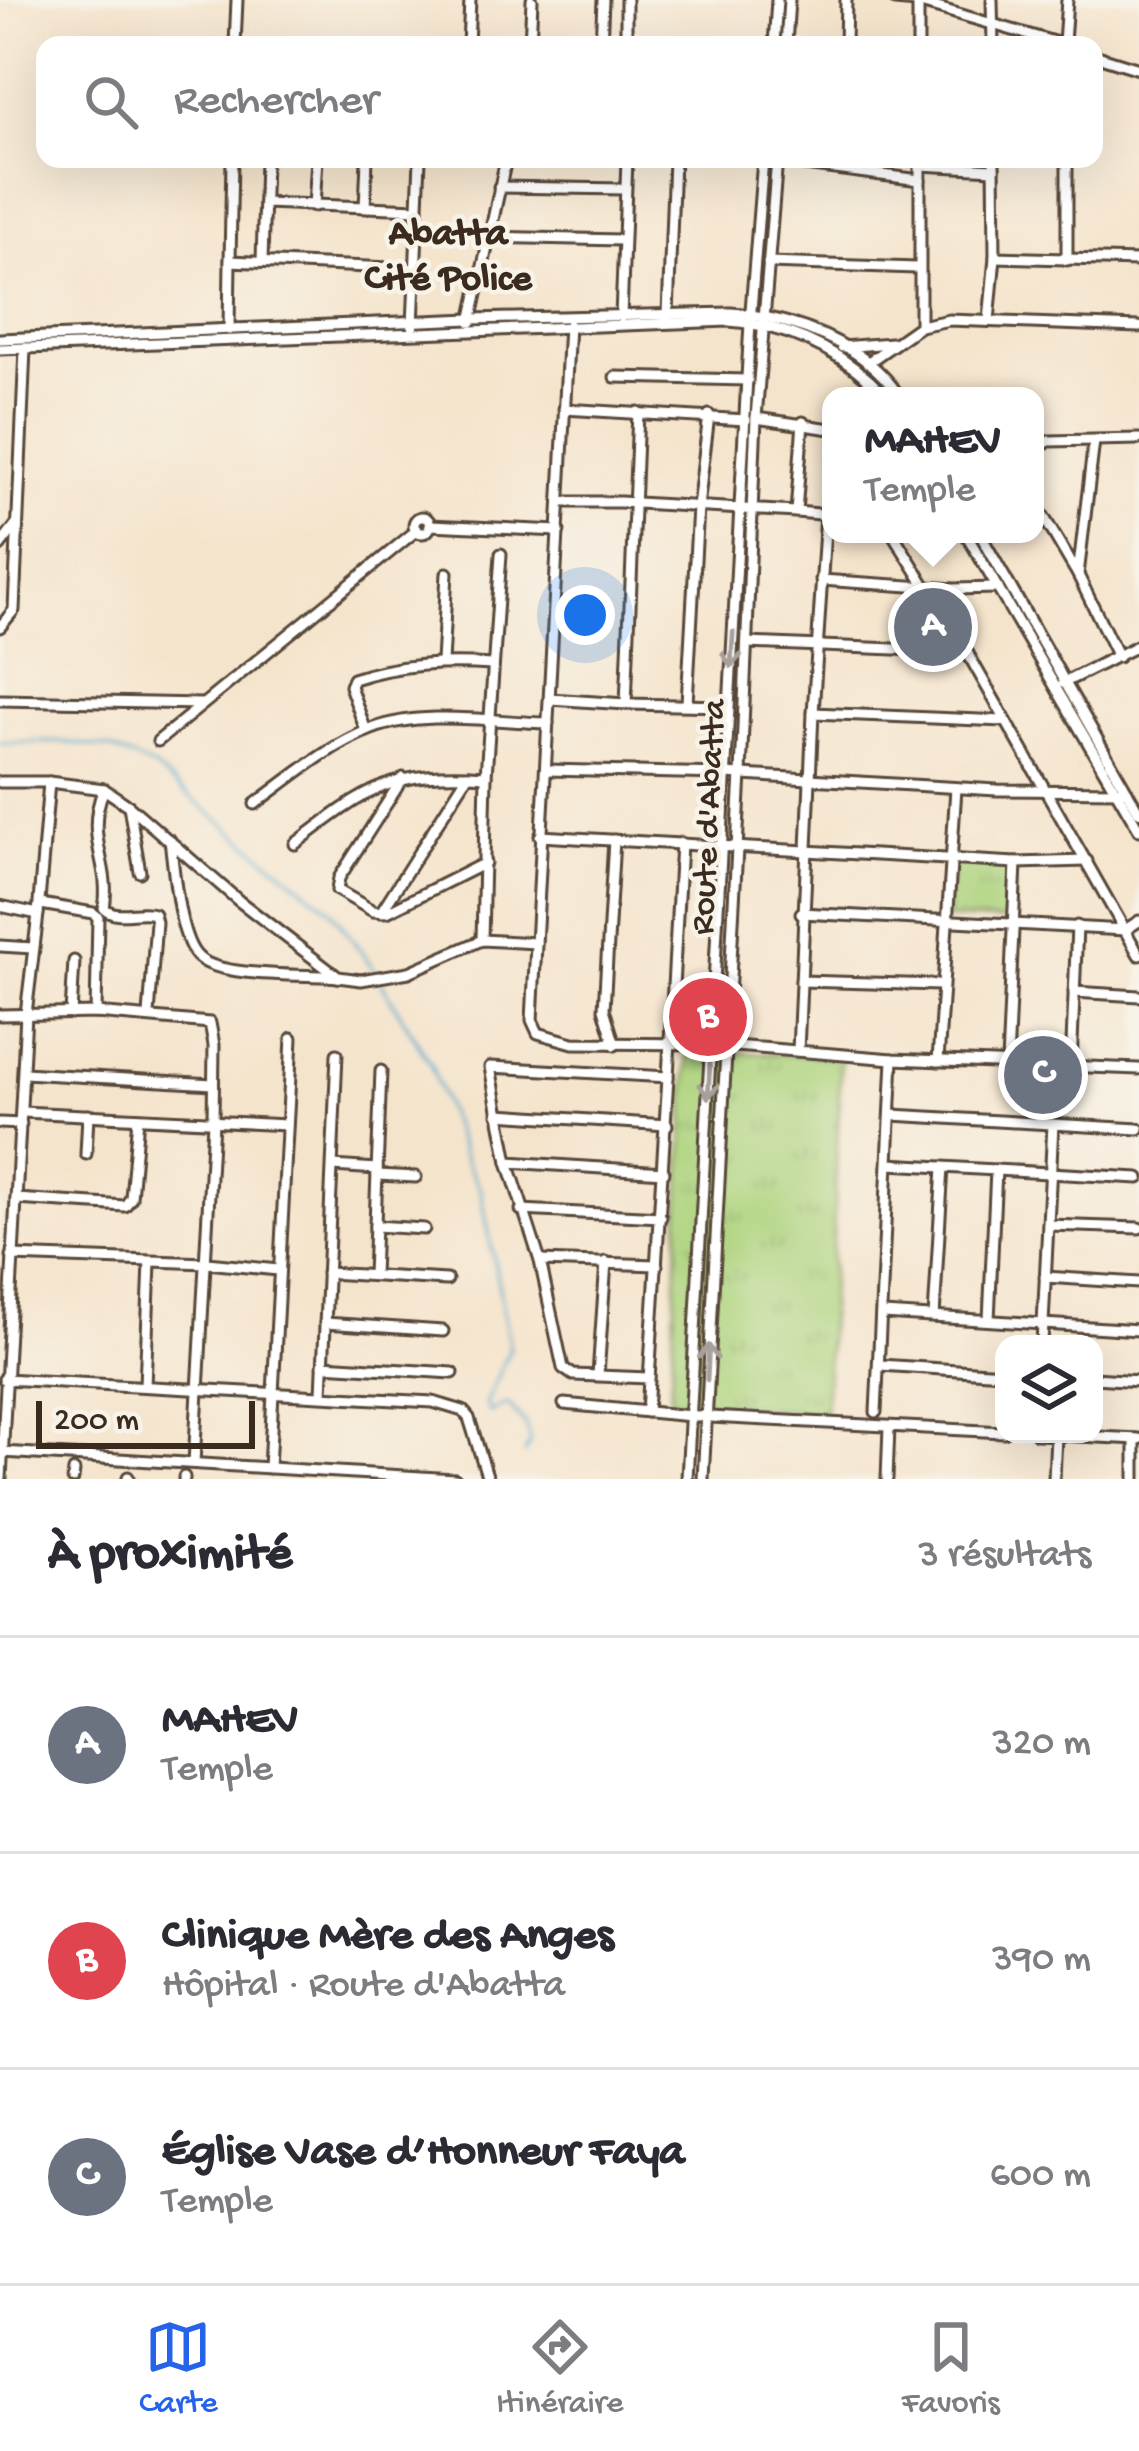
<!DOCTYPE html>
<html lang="fr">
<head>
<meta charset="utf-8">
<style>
  body { margin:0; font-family:"Gochi Hand",sans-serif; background:#f2f2f3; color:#2b2b33 }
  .controls { position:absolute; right:36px; bottom:36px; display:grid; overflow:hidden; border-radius:24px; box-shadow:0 12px 48px #0002 }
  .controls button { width:108px; height:108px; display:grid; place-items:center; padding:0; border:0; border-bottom:3px solid #e1e1e2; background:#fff; color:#2b2b33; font:60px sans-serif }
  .scale { position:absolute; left:36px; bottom:30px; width:219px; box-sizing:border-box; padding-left:12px; border:6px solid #3b2a1e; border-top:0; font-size:33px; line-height:42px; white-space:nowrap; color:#3b2a1e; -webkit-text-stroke:9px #f7f3e8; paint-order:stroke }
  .you { position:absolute; left:585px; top:615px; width:42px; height:42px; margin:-30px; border:9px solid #fff; border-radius:50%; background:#1a73e8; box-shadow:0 0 0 18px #1a73e833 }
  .badge { display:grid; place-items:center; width:78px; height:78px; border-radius:50%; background:#2563eb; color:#fff; font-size:39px; font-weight:700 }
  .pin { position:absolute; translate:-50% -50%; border:6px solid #fff; box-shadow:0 3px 12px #0006 }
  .popup { position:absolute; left:822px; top:387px; width:222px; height:156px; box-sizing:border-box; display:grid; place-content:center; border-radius:24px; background:#fff; filter:drop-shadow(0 3px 9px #0005); font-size:39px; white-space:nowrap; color:#7c7c81 }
  .popup b { font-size:45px; color:#2b2b33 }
  .popup::after { content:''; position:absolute; left:50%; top:100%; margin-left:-24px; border:24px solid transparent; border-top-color:#fff }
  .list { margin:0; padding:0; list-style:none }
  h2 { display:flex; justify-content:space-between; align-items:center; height:156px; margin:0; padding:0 48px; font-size:51px }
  h2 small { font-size:39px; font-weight:400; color:#7c7c81 }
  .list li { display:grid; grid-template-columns:78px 1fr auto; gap:36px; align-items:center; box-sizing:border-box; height:216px; padding:0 48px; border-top:3px solid #e1e1e2 }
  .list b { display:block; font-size:45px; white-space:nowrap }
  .list p { margin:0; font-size:39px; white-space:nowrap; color:#7c7c81 }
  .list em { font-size:39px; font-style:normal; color:#7c7c81 }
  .icon { flex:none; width:66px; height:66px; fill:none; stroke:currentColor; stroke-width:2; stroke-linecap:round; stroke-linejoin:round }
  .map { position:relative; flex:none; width:1139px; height:1479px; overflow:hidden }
  .search { position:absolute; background:#fff; box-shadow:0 12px 48px #0002; left:36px; right:36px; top:36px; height:132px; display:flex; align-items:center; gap:30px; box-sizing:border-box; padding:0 42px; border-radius:24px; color:#7c7c81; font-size:45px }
  .sheet { height:804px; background:#fff }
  nav { display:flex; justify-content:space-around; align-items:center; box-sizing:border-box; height:168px; border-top:3px solid #e1e1e2; background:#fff; font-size:33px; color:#7c7c81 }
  nav a { display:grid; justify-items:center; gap:6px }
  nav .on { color:#2563eb }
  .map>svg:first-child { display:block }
</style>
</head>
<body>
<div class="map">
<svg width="1139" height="1479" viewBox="0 0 1139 1479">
  <defs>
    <pattern id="grass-tufts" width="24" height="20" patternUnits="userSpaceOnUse" patternTransform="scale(3)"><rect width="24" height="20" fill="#add37d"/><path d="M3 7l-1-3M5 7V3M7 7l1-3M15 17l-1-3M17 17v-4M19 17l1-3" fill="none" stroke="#96b56c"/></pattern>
  </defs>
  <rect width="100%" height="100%" fill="#f7f3e8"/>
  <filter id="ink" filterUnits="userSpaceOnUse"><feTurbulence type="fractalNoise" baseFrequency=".00833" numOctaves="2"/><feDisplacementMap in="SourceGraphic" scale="24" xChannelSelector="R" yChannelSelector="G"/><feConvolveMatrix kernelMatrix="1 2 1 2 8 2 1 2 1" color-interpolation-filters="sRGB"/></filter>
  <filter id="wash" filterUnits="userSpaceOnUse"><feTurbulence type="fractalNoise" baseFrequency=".004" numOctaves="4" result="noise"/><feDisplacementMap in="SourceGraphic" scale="48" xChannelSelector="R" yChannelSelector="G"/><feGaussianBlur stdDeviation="2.7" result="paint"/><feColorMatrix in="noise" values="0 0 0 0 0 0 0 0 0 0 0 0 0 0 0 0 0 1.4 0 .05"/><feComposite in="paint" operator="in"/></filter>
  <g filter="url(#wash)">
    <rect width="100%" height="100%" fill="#f5e4cc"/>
    <!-- grass -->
    <g fill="url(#grass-tufts)" stroke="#747e4e" stroke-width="3">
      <path d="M953 861 1013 866 1011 921 946 919Z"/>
      <path d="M688 1050 841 1057 825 1413 670 1400Z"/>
    </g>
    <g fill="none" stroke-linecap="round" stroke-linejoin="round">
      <!-- stream -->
      <g stroke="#4ea8cc" stroke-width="3">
        <path d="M0 743 62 742 110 748 153 767 330 909 376 972"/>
        <path d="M381 982 430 1063 466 1162 481 1190 510 1349C499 1367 496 1385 486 1403L489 1412 508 1404 525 1424 530 1441 525 1454"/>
      </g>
    </g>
  </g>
  <g filter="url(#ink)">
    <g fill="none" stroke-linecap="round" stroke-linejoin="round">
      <defs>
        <g id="minor">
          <path d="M895 0 917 2 1064 45"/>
          <path d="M918 0V45"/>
          <path d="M992 0 993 45"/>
          <path d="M1064 43 1067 0"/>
          <path d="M235 45 237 0"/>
          <path d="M468 45 470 0"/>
          <path d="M530 45 532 0"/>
          <path d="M601 45 603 0"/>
          <path d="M626 45V0"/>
          <path d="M774 45 777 0"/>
          <path d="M786 45 789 0"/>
          <path d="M845 45 846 0"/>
          <path d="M1094 55 1139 69"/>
          <path d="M774 161 920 180"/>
          <path d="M920 165 994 169"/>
          <path d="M499 187 625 189"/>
          <path d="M264 203 418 209"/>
          <path d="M314 206 317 159"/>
          <path d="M365 208 367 159"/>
          <path d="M487 237 622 240"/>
          <path d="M995 257 1139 261"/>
          <path d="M1067 260V159"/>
          <path d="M230 261 232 159"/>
          <path d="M262 262 265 159"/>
          <path d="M768 263 917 268"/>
          <path d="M668 315 674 159"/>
          <path d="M621 317 627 159"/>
          <path d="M989 321 995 257 994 159"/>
          <path d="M471 322 506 159"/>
          <path d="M569 325 532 1020 538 1033 573 1043 711 1044 893 1059 1139 1069"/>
          <path d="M413 326 420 159"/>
          <path d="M920 326 949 320 1139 327"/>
          <path d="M229 330 230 261 415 269"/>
          <path d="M0 339 471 319 731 313C792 317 864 343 899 396"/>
          <path d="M842 347 891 343"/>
          <path d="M0 349 729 321C791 326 843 351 885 396"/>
          <path d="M867 363 920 326V159"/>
          <path d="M615 377 748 380"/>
          <path d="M564 409 746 420"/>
          <path d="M638 412 626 704 728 706"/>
          <path d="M756 418 831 429"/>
          <path d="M803 422 796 512 831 515"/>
          <path d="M1035 449 1049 441 1139 439"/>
          <path d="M561 502H620L796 512"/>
          <path d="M1035 502 1078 575 1118 657"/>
          <circle cx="422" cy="525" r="8"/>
          <path d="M430 525 559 531"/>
          <path d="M893 534 967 652 1139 955"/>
          <path d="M966 534 1139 830"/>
          <path d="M980 534 1139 812"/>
          <path d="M0 546 17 524"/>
          <path d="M1078 575 1094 441"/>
          <path d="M821 580 954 589 998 588"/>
          <path d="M0 627 14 610 25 348"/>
          <path d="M747 643 967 652"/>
          <path d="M442 662 447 573"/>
          <path d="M1063 683 1139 645"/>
          <path d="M550 699 626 704"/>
          <path d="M0 700 202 704"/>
          <path d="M687 703 698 507 709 415"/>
          <path d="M813 713 826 514"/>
          <path d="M366 731 350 686 353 679C399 664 443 662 492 665"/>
          <path d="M158 741 417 530"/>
          <path d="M546 770 725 774 997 790 1127 791"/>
          <path d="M403 778 339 878 337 890 373 911 387 912 485 863"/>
          <path d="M0 782H49"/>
          <path d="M104 789C83 838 112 862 104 908 117 920 138 909 154 914L156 922 149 1015"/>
          <path d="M255 804C292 777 329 745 372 729 424 709 493 722 548 723"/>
          <path d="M129 806 140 872"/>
          <path d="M540 836 1016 863 1087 861"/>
          <path d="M170 840C174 868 178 940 199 958 221 978 308 974 338 977"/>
          <path d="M614 840 604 1009 615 1045"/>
          <path d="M295 844C367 789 392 769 486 776"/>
          <path d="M41 904 93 913 98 917 96 1013"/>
          <path d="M0 906 38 914 26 1014 1 1479"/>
          <path d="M381 912 468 775"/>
          <path d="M801 913 1125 930 1139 921"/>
          <path d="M38 914 49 782 104 789 129 806 239 901 338 977 361 980 409 972 482 940 536 943"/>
          <path d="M482 940 486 776 501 554"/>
          <path d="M0 946 33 948"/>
          <path d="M801 981 940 985"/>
          <path d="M1074 992 1139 996"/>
          <path d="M71 1014 74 961"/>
          <path d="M0 1015 96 1013 210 1023 214 1045 213 1122 194 1463"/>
          <path d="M798 1051 813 713 1004 721"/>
          <path d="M938 1061 956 788"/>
          <path d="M1007 1064 1016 863"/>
          <path d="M1071 1067 1077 926"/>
          <path d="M24 1073 213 1084"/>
          <path d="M668 1077 681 843"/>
          <path d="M22 1112 287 1125"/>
          <path d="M498 1114 667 1125"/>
          <path d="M892 1115 1139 1129"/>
          <path d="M0 1123 21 1124"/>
          <path d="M86 1154 88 1115"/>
          <path d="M508 1162 664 1172"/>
          <path d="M889 1164 1139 1178"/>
          <path d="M333 1166 377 1169"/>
          <path d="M377 1175 416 1177"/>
          <path d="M16 1199 125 1206 131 1198 138 1118"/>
          <path d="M521 1210 661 1217"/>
          <path d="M1048 1225 1139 1228"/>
          <path d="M375 1226 424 1229"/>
          <path d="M12 1256 207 1263 278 1270"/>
          <path d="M540 1261 657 1265"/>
          <path d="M327 1273 447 1280"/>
          <path d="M373 1275 381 1071"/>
          <path d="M1045 1277 1139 1283"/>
          <path d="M883 1314 1139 1330"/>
          <path d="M934 1317 943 1167"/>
          <path d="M989 1320 996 1170"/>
          <path d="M325 1323 443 1331"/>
          <path d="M1042 1344 1053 1124"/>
          <path d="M323 1365 453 1373"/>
          <path d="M880 1365 1004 1373"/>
          <path d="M598 1375 606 1262"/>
          <path d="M1094 1378 1139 1381"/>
          <path d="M4 1379 433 1402 463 1411 469 1418 488 1479"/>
          <path d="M145 1385 150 1263"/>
          <path d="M322 1394 337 1054"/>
          <path d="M564 1404 691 1416 1004 1432"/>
          <path d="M647 1412 668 1077 490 1067 508 1162 540 1261 563 1368 573 1375 649 1378"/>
          <path d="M876 1412 893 1059"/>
          <path d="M1037 1434 1139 1439"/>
          <path d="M2 1452 455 1479"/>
          <path d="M269 1468 292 1038"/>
          <path d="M73 1479 74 1471"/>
          <path d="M128 1479V1477"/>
          <path d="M184 1479V1477"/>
          <path d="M687 1479 750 323 763 159"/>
          <path d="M703 1479 741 774 756 418 777 159"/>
          <path d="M887 1479 889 1427"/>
          <path d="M1054 1479 1056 1435"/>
          <path d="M1135 1479V1439"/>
        </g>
      </defs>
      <!-- minor casing -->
      <use href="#minor" stroke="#574638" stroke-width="15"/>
      <!-- minor -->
      <use href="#minor" stroke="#fff" stroke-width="9"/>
    </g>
    <!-- one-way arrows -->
    <defs><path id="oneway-shaft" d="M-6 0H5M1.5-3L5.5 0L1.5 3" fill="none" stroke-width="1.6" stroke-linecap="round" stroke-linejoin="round" transform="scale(3)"/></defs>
    <g stroke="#a79f9a">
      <use href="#oneway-shaft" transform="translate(732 650) rotate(94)"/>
      <use href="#oneway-shaft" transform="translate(709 1081) rotate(93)"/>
      <use href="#oneway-shaft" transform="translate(708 1362) rotate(-87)"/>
    </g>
  </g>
  <g text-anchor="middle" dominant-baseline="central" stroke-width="9" stroke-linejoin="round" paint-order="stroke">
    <!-- street labels -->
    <g font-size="36" fill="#3b2a1e" stroke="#f7f3e8">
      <text transform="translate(711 817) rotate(-87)">Route d'Abatta</text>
    </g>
    <!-- neighbourhood labels -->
    <g font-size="39" font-weight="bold" fill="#3b2a1e" stroke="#f7f3e8">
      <text x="448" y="236">Abatta<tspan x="448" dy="45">Cité Police</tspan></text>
    </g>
  </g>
</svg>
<div class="controls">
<button><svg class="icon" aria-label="layers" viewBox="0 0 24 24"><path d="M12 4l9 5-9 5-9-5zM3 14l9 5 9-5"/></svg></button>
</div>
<div class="scale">200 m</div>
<div class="you"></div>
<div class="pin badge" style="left:933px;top:627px;background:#6b7280">A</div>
<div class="popup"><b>MAHEV</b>Temple</div>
<div class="pin badge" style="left:708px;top:1017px;background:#e0444e">B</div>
<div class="pin badge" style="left:1043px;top:1075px;background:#6b7280">C</div>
<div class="search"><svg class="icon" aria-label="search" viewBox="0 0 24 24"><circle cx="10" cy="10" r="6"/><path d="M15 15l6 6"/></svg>Rechercher</div>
</div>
<section class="sheet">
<h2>À proximité<small>3 résultats</small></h2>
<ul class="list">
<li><span class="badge" style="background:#6b7280">A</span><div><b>MAHEV</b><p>Temple</p></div><em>320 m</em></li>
<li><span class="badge" style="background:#e0444e">B</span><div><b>Clinique Mère des Anges</b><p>Hôpital · Route d'Abatta</p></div><em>390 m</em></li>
<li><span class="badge" style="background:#6b7280">C</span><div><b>Église Vase d’Honneur Faya</b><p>Temple</p></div><em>600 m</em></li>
</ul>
</section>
<nav>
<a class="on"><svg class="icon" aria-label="map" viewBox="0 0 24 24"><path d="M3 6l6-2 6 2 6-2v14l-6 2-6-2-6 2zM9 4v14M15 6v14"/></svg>Carte</a>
<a><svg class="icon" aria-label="directions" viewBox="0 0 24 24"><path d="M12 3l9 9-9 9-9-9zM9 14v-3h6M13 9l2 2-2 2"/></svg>Itinéraire</a>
<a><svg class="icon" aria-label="saved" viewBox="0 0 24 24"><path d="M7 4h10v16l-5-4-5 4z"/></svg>Favoris</a>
</nav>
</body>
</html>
